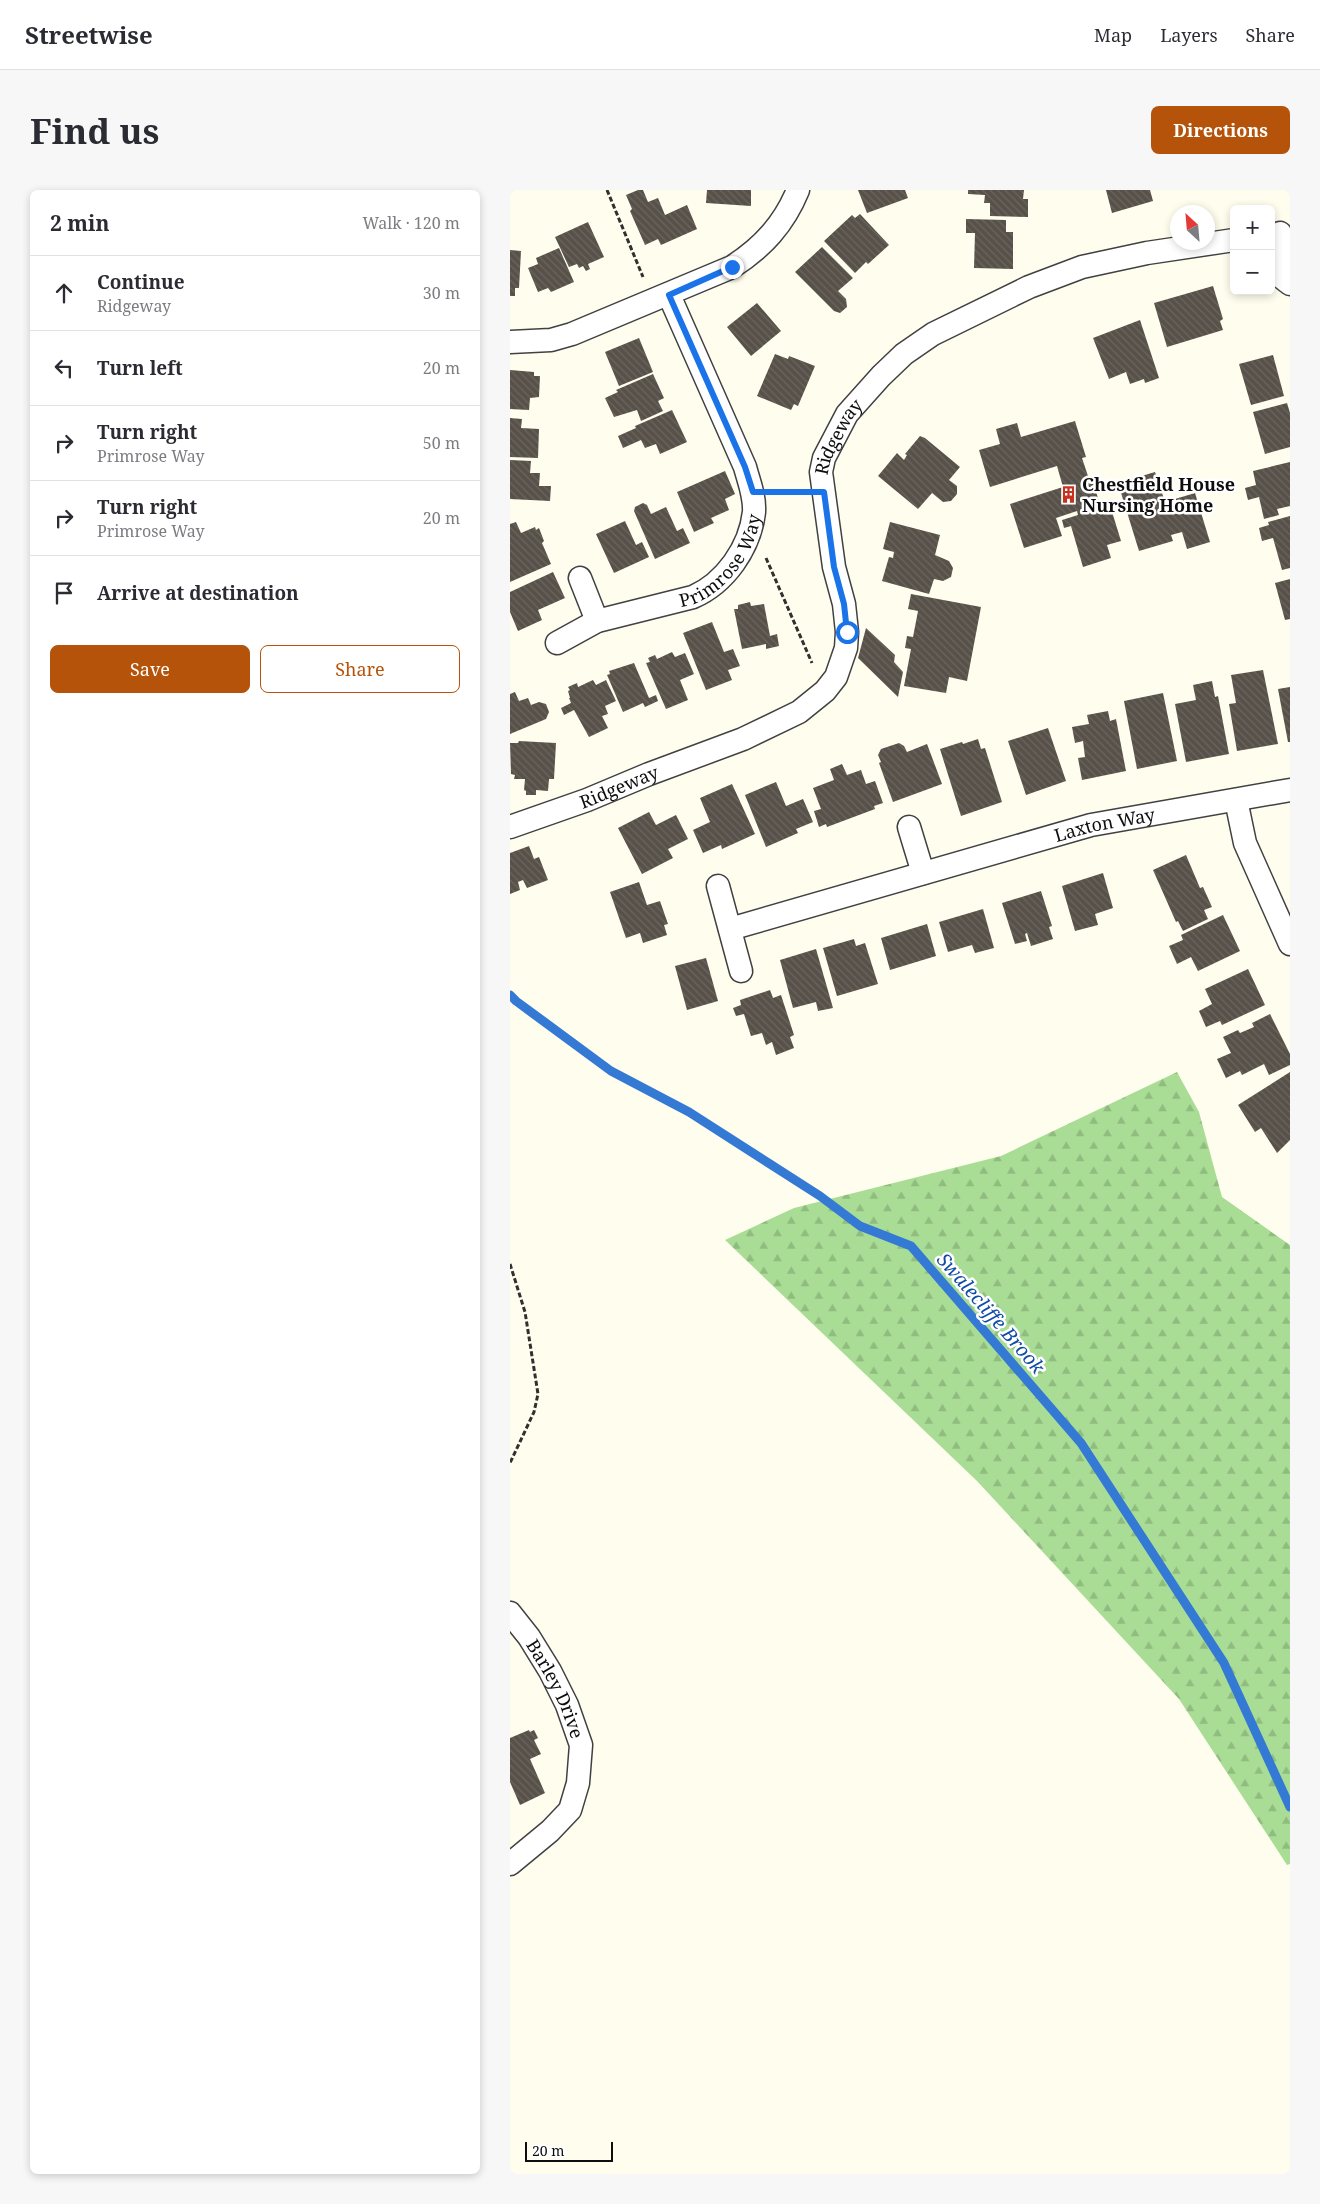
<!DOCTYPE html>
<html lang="en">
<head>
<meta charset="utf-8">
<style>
  body { margin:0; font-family:"Noto Serif",serif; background:#f7f7f7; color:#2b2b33 }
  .controls { position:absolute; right:15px; top:15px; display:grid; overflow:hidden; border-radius:8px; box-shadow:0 2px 8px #0003 }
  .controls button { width:45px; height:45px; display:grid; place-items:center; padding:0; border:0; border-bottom:1px solid #e1e1e2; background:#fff; color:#2b2b33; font:25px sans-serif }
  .compass { position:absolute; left:660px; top:15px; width:45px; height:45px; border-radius:50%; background:#fff; box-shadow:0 2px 8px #0003; rotate:334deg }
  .scale { position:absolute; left:15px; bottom:12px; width:88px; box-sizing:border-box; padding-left:5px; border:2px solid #0e0e0e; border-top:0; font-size:14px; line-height:18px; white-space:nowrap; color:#0e0e0e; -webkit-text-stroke:4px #fff; paint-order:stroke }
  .stop { position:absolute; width:15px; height:15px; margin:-11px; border:4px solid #1a73e8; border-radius:50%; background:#fff }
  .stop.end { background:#1a73e8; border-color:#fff; box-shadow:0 1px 5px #0008 }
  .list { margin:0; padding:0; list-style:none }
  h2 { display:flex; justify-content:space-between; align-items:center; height:65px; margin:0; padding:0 20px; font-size:21px }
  h2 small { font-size:16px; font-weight:400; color:#7c7c81 }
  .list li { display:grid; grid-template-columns:32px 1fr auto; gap:15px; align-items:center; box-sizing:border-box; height:75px; padding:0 20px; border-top:1px solid #e1e1e2 }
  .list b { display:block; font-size:19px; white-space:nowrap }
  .list p { margin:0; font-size:16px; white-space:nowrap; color:#7c7c81 }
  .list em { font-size:16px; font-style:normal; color:#7c7c81 }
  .actions { display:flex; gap:10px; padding:15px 20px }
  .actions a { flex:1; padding:11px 0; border:1px solid #b45309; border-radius:8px; text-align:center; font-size:18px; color:#b45309 }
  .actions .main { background:#b45309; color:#fff }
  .icon { flex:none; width:28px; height:28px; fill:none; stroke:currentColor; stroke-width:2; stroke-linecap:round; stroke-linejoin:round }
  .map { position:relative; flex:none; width:780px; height:1984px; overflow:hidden; border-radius:8px }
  header { display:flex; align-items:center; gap:30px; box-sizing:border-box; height:70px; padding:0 25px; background:#fff; border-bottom:1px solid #e1e1e2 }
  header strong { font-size:24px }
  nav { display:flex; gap:28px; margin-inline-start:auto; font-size:18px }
  .intro { display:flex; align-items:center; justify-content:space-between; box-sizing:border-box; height:120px; padding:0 30px }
  h1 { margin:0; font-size:35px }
  .button { padding:12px 22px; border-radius:8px; background:#b45309; color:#fff; font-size:18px; font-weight:700 }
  main { display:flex; gap:30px; padding:0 30px }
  aside { flex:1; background:#fff; border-radius:8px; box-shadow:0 2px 8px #0003 }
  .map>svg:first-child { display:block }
</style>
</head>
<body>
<header>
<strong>Streetwise</strong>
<nav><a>Map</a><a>Layers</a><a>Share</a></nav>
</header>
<div class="intro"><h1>Find us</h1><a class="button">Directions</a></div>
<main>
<aside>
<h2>2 min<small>Walk · 120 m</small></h2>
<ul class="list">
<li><svg class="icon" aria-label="ahead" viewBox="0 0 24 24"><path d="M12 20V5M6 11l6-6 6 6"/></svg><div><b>Continue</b><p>Ridgeway</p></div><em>30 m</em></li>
<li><svg class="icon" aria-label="left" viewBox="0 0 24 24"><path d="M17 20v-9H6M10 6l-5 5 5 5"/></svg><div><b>Turn left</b></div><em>20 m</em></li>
<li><svg class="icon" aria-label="right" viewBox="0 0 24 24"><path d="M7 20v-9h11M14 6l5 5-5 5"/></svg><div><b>Turn right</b><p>Primrose Way</p></div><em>50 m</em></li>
<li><svg class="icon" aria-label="right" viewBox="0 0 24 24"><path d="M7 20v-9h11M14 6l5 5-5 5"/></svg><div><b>Turn right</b><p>Primrose Way</p></div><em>20 m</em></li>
<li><svg class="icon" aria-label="arrive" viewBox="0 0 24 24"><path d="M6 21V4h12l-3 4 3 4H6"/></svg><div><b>Arrive at destination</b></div></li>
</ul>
<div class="actions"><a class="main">Save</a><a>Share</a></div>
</aside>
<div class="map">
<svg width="780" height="1984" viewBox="0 0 780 1984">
  <defs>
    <pattern id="forest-firs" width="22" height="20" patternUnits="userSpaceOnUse" patternTransform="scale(1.25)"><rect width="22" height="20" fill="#a9dd95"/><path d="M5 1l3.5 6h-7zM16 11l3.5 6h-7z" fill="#90bc7f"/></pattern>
    <pattern id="building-back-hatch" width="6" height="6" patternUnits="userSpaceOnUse" patternTransform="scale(1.25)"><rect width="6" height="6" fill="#575149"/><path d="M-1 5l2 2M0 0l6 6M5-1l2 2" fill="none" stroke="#6a655f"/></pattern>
  </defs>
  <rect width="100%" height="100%" fill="#fffeee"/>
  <!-- forest -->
  <path fill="url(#forest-firs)" d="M667 882 689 922 712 1007 780 1055V1674L777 1675 669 1509 467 1291 215 1050 284 1018 491 966Z"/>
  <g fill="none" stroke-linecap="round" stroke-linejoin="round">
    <!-- stream -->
    <path stroke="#3479d3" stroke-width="9" d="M0 805 6 811 101 881 179 922 310 1006 350 1036 401 1056 571 1253 714 1473 780 1617"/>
  </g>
  <!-- building -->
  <g fill="url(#building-back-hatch)">
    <path d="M128 0H133L138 12 148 8 155 25 177 15 187 39 151 55 148 49 135 55 120 21 122 19 116 5Z"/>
    <path d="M197 0H241V16L196 13Z"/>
    <path d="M348 0H395L398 8 357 23Z"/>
    <path d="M458 0H514L513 9H518V27L480 26V13H474L475 5 458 4Z"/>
    <path d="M596 0H640L643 11 602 23Z"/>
    <path d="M350 24 379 55 358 74 356 72 345 83 314 51 342 25 345 28Z"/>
    <path d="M456 29 496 30V42H503V79L464 78 465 43H456Z"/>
    <path d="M78 32 94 67 78 74 80 79 76 81 73 76 69 78 67 74 59 77 45 47Z"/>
    <path d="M312 57 343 88 328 101 336 109 337 117 330 123 324 121 285 82Z"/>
    <path d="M49 58 64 92 41 102 38 98 28 102 18 78 28 74 26 68Z"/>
    <path d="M0 60 11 61 9 98H5V106H0Z"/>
    <path d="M703 96 713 129 710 131 713 140 657 157 644 113Z"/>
    <path d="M247 113 271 141 241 166 217 137Z"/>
    <path d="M630 130 649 188 635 193 634 189 620 194 616 182 599 189 583 148Z"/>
    <path d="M129 148 143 182 109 196 95 162Z"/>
    <path d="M265 164 278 169 279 166 305 176 288 216 284 214 281 220 247 206Z"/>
    <path d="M763 165 774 206 741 215 729 174Z"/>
    <path d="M0 180 24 182V186H30L29 207 20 208 19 220 0 219Z"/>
    <path d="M143 184 154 208 148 211 153 221 131 231 127 220 104 227 95 208 108 202 106 200Z"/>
    <path d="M777 213 780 223V257L755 264 743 222Z"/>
    <path d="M162 220 177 252 150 264 146 254 135 258 131 250 113 258 108 246 126 238 125 236Z"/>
    <path d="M0 228 12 229 11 238 29 239 28 268 0 267Z"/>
    <path d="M565 231 576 267 572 268 579 289 582 288 590 315 599 312 611 351 597 355 601 368 573 377 561 336 554 338 552 330 568 325 567 321 546 328 552 346 514 358 500 314 553 297 547 276 480 297 469 260 490 254 486 239 507 233 511 247Z"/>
    <path d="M410 246 415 248 450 277 439 290 447 296V304L441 311 433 312 422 303 408 319 368 286 387 263 394 270 397 265 395 264Z"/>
    <path d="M0 270 21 271 20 283H30L29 296H41L40 311 0 309Z"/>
    <path d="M780 272V316L767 319 769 325 754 329 749 307 738 310 735 298 746 295 743 281Z"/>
    <path d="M215 281 225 304 215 309 219 320 201 328 204 333 184 342 167 302Z"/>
    <path d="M645 282 655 312 685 303 700 352 677 359 672 342 661 345 663 351 629 361 608 293Z"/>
    <path d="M133 313 137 315 141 324 156 317 167 341 173 338 180 353 145 369 124 321 125 317Z"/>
    <path d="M780 326V378L772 380 763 348 752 351 749 338 759 335 758 332Z"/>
    <path d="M115 331 126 355 132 352 139 367 104 383 86 344Z"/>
    <path d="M6 332 11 343 25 337 26 340 29 338 34 351 32 353 41 374 0 392V334Z"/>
    <path d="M380 332 430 345 425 365 439 371 443 378 441 387 433 391 424 389 419 404 372 391 379 367 383 368 384 362 373 359Z"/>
    <path d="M43 382 55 408 28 420 32 430 8 441 0 422V402Z"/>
    <path d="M780 389V429L775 430 765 393Z"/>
    <path d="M401 404 471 417 457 491 439 487 436 503 394 496 401 459 395 458 397 446 403 447 408 421 398 419Z"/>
    <path d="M240 412 241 416 254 414 260 446 267 444 269 456 256 459V454L232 459 224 419H228V415Z"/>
    <path d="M202 432 214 462 223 459 230 476 218 480 222 490 196 500 173 443Z"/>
    <path d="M356 438 385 465 384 472 393 482 388 507 348 468Z"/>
    <path d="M162 462 165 467 175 463 184 484 170 490 178 510 156 519 136 473 140 472 138 468 145 465 147 469Z"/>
    <path d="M124 473 139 508 146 505 148 511 135 517 133 513 113 522 97 485 100 484 99 481Z"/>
    <path d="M753 480 768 554 727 561 719 514 726 513 721 485Z"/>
    <path d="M83 490 86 495 96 490 106 511 95 516 98 524 92 526 98 538 79 547 64 520 54 525 51 518 61 513 59 508H60L58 501 60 500 58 497 67 493 68 497Z"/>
    <path d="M702 491 705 507 708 506 719 564 676 572 665 514 686 510 683 495Z"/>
    <path d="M780 497V552H778L768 499Z"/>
    <path d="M5 502 9 511 18 508 21 515 29 512 36 514 39 522 36 529 0 544V504Z"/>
    <path d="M653 503 667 571 627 579 614 511Z"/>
    <path d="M598 521 600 531 606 529 616 581 572 590 568 568 575 567 573 551 565 553 562 537 579 534 577 525Z"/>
    <path d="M538 538 556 591 516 605 498 551Z"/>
    <path d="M468 549 471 559 475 558 492 612 451 626 430 559 452 552 453 554Z"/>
    <path d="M9 551 46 553 44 589H39L38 601 26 600V605H16V601L14 600 15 589H4L5 585 1 584 0 553H8Z"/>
    <path d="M389 553 394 556 397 562 417 554 432 594 383 612 369 573 371 572 368 565 371 559Z"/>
    <path d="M332 574 337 585 351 580 356 594 365 591 373 613 364 616 365 619 317 637 316 634 309 637 304 621 311 619 303 598 324 590 320 579Z"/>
    <path d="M266 592 276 616 293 609 303 632 286 639 288 643 256 657 235 605Z"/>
    <path d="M222 594 245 644 212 659 211 655 193 663 183 640 200 632 190 608Z"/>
    <path d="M139 622 146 635 166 625 178 649 158 659 163 668 132 684 108 638Z"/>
    <path d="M19 656 24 669 29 667 38 690 17 698 13 690 8 692 10 700 0 704V663Z"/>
    <path d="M676 665 690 698 693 697 702 717 694 720 698 729 673 741 668 731 666 732 643 680Z"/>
    <path d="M593 683 603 718 585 724 588 735 565 741 552 696Z"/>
    <path d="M129 692 137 715 150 711 158 734 154 735 157 745 133 753 130 743 116 748 100 702Z"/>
    <path d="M531 701 542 736 539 737 543 749 521 756 517 743 515 744 517 751 505 754 492 713Z"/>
    <path d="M473 719 484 758 465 763 462 755 438 762 429 732Z"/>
    <path d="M713 725 730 761 688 781 681 767 667 774 659 756 673 750 671 745Z"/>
    <path d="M417 734 426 766 380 780 371 748Z"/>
    <path d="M344 749 346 756 355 753 368 794 327 806 313 758Z"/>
    <path d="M306 759 323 818 308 821 306 812 283 818 270 770Z"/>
    <path d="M196 768 208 811 177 820 165 776Z"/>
    <path d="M738 779 755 815 712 835 710 831 696 837 689 821 702 814 695 799Z"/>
    <path d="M260 800 263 808 271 805 284 845 280 847 284 858 266 865 262 852 256 855 252 843 241 846 234 824 226 826 223 818 231 815 230 810Z"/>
    <path d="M760 824 780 864V875L759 885 754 874 732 885 730 881 716 888 707 869 721 863 713 847 728 840 730 843 744 837 742 833Z"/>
    <path d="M780 882V950L767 963 751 938 745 942 728 915Z"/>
    <path d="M19 1540 20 1542 24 1540 28 1548 24 1550 31 1564 20 1569 35 1603 10 1615 0 1592V1548Z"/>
  </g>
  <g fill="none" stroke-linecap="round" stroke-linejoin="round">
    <defs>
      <g id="minor">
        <path d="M770 43 769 63 771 87 780 94"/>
        <path d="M0 152 41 150 62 144 222 77C253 57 274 34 288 0"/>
        <path d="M70 388 87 431"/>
        <path id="s1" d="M47 453 87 431 183 407C215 393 240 358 244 322 245 306 239 292 235 277L159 105"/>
        <path d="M726 610 735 653 780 754"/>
        <path id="s2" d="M0 637 77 610 139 584 233 549 289 522 315 501 326 487 336 458 337 442 334 414 324 377 311 282 314 268 337 224 371 186 394 164 423 144 519 97 572 77 637 63 724 50"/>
        <path d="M399 637 413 683"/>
        <path d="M208 696 231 781"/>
        <path id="s3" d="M220 739 581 635 780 600"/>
        <path id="s4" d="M0 1423 19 1447 40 1481 57 1515 71 1555 68 1593 60 1620 40 1641 0 1674"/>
      </g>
    </defs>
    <!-- minor casing -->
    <use href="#minor" stroke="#414141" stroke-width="25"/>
    <!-- path -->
    <g stroke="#303030" stroke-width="3" stroke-dasharray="5 2.5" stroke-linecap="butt">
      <path d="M97 0 133 87"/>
      <path d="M268 302H287"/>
      <path d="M256 368 302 473"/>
      <path d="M0 1074 15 1122 28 1204 24 1222 0 1273"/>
    </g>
    <!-- minor -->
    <use href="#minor" stroke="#fff" stroke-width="22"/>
  </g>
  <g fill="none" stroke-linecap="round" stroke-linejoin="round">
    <!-- route -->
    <path stroke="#1a73e8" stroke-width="6" d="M222 77 159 105 235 277 243 302H314L324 377 334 414 337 442"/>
  </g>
  <!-- icons -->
  <defs>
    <symbol id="building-bare" viewBox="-9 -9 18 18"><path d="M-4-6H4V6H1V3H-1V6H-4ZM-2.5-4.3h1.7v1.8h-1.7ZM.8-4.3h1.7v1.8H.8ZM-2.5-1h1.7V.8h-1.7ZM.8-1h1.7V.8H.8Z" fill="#c5321f" stroke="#fff" stroke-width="2.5" paint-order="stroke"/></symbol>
  </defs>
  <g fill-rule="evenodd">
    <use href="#building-bare" x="546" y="292" width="25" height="25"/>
  </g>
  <g text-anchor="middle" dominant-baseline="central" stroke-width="5" stroke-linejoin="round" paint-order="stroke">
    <!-- street labels -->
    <g font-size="18" fill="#0e0e0e" stroke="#fff">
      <text stroke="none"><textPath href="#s2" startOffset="611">Ridgeway</textPath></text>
      <text stroke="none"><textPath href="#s1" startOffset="191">Primrose Way</textPath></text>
      <text stroke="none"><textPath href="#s2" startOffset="116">Ridgeway</textPath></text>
      <text stroke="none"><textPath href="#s3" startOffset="389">Laxton Way</textPath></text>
      <text stroke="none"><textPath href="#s4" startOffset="89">Barley Drive</textPath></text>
    </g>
    <!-- poi labels -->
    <g font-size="18" font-weight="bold" fill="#0e0e0e" stroke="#fff" text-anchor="start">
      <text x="572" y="294">Chestfield House<tspan x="572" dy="21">Nursing Home</tspan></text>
    </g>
    <!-- water labels -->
    <g font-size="19" font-style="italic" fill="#114ca6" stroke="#fff">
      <text transform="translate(481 1123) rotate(49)">Swalecliffe Brook</text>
    </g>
  </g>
</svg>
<div class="controls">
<button>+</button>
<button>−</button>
</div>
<svg class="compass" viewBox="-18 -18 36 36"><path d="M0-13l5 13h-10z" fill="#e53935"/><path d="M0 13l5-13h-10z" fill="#7c7c81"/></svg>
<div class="scale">20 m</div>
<div class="stop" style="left:337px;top:442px"></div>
<div class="stop end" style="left:222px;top:77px"></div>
</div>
</main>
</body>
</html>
